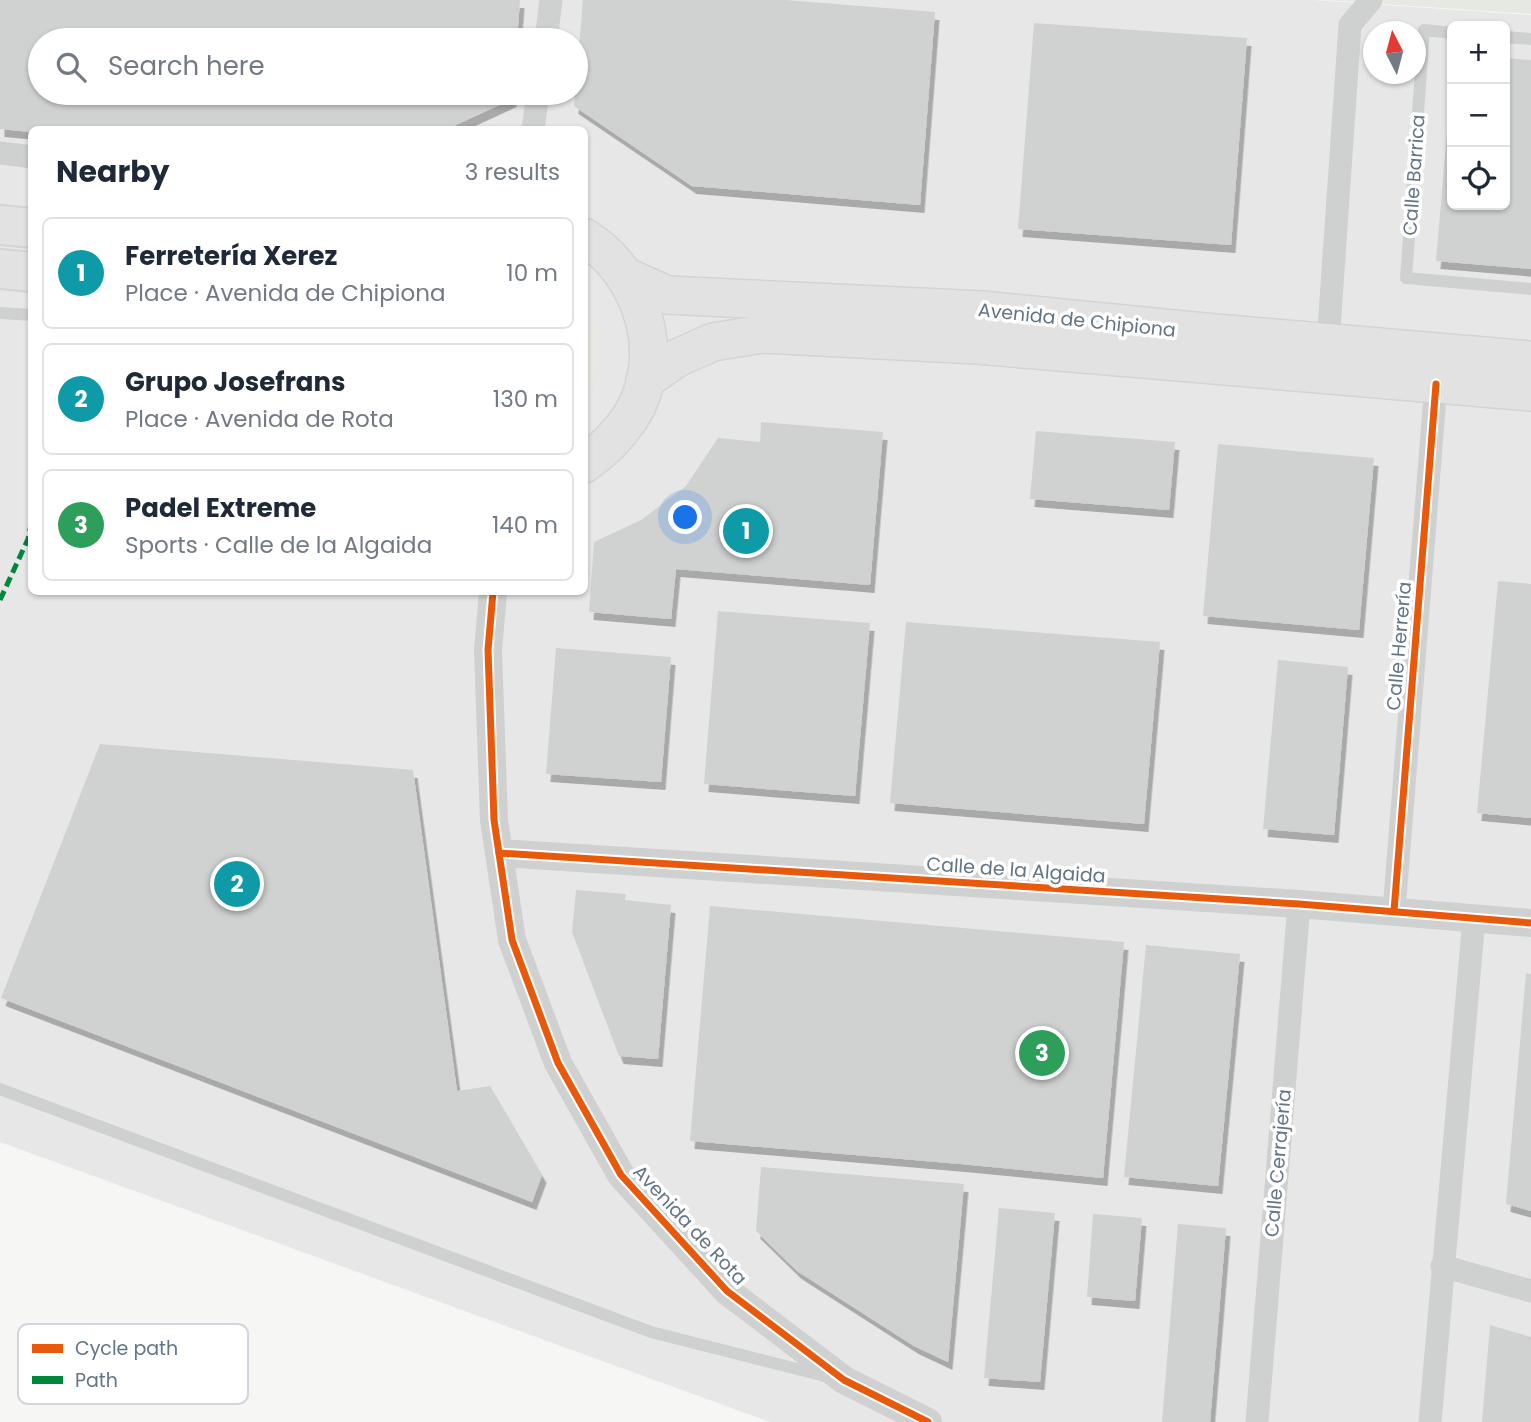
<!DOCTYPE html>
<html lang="en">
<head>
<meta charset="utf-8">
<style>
  body { margin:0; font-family:Poppins,sans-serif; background:#f2f2f3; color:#1f2937 }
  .controls { position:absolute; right:21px; top:21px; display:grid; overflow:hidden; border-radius:10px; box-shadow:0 2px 5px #0004 }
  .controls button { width:63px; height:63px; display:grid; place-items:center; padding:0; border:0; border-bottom:2px solid #e0e1e3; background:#fff; color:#1f2937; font:35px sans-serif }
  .compass { position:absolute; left:1363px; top:21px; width:63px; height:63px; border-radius:50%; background:#fff; box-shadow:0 2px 5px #0004; rotate:354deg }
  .you { position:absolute; left:686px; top:518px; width:24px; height:24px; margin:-18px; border:5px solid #fff; border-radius:50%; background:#1a73e8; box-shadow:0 0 0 10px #1a73e833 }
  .badge { display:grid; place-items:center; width:46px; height:46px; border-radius:50%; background:#111827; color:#fff; font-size:23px; font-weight:700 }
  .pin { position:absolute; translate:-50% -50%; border:4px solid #fff; box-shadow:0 2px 7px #0006 }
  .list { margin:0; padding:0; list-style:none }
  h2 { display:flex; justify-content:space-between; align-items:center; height:91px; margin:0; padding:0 28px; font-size:30px }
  h2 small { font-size:23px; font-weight:400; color:#747a83 }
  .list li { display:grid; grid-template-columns:46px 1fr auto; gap:21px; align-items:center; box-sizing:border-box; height:112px; margin:0 14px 14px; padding:0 14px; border:2px solid #e0e1e3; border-radius:10px }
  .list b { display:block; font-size:26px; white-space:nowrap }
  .list p { margin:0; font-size:23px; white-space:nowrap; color:#747a83 }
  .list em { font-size:23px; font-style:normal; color:#747a83 }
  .icon { flex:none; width:38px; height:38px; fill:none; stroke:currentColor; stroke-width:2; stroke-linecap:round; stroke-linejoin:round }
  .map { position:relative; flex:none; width:1531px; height:1422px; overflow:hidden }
  .search { position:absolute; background:#fff; box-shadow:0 2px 5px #0004; left:28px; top:28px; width:560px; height:77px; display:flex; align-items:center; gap:18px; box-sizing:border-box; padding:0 24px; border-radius:38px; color:#747a83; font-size:26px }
  .panel { position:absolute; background:#fff; box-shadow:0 2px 5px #0004; left:28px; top:126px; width:560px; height:469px; border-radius:10px }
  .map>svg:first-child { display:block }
</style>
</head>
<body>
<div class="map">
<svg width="1531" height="1422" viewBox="0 0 1531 1422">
  <defs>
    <filter id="shadow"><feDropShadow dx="4.5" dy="8" stdDeviation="0" flood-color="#0004"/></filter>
  </defs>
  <rect width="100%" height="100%" fill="#f6f6f4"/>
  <!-- built -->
  <path fill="#e6e7e6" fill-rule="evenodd" d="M0 0H1313L1531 15V1422H770L0 1142ZM1452 26H1505V205H1452ZM1374 32H1416V74H1374ZM40 40H576V93H40ZM32 130H584V592H32Z"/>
  <!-- green -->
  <g fill="#e5e9e2">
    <path d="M1325 0H1531V14Z"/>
    <path d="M585 323 598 326C604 357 599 374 585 401Z"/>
  </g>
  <!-- building -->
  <g fill="#d0d2d2" filter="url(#shadow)">
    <path d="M0 0H520L517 40H40V93H512V99L445 130H32V132L0 129Z"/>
    <path d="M583 0H786L935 12 920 205 692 186 574 106Z"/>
    <path d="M1034 23 1247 38 1231 245 1018 229Z"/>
    <path d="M1505 58 1531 60V269L1436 261 1450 98H1452V205H1505Z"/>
    <path d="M761 422 883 432 870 585 676 569 671 619 589 612 594 542 641 520 686 486 718 438 760 442Z"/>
    <path d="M1036 431 1175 442 1169 510 1030 499Z"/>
    <path d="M1218 444 1374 458 1359 630 1203 616Z"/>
    <path d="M1498 581 1531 584V818L1477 813Z"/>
    <path d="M718 611 870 623 855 796 704 784Z"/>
    <path d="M906 622 1160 642 1144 824 890 803Z"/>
    <path d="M556 648 671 657 661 782 546 774Z"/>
    <path d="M1278 660 1348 667 1334 835 1263 829Z"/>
    <path d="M100 744 413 770 457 1091 490 1086 542 1175 532 1202 1 998Z"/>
    <path d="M576 890 626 894 625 900 671 905 658 1059 619 1056 572 932Z"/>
    <path d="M710 906 1124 942 1103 1178 961 1164 690 1141Z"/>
    <path d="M1146 945 1240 954 1218 1186 1124 1177Z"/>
    <path d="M1526 973 1531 974V1211L1506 1204Z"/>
    <path d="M761 1167 964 1184 948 1362 914 1346 797 1271 756 1231Z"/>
    <path d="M999 1208 1055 1213 1040 1382 984 1378Z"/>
    <path d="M1093 1214 1142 1218 1135 1301 1087 1297Z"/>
    <path d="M1178 1224 1226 1228 1210 1422H1162Z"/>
    <path d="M1490 1325 1531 1337V1422H1482Z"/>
  </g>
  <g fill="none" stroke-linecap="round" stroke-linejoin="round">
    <defs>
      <g id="primary">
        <path d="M584 237C643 273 669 358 630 418 617 437 603 451 584 464"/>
        <path d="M627 277 667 295 983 310 1194 331 1531 360"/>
        <path d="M645 380 677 358 713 342 763 334 977 345 1531 392"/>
      </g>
      <g id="motorway">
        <path d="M0 225 32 228"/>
        <path d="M0 269 32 272"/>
      </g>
    </defs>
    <!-- primary casing -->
    <use href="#primary" stroke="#d3d4d3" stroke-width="40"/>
    <!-- motorway casing -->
    <use href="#motorway" stroke="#d3d4d4" stroke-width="42"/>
    <!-- service -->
    <g stroke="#cfd1d1" stroke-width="12">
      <path d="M1452 33 1424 30 1406 278 1531 289"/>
      <path d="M1505 37 1531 39"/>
      <path d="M0 313 32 315"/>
      <path d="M0 1089 651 1332 825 1376"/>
    </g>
    <!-- minor -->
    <g stroke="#cfd1d1" stroke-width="23">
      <path d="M546 40 551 0"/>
      <path d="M533 130 538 93"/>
      <path d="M0 153 32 157"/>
      <path d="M1328 343 1350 25 1371 0"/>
      <path d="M1394 911 1436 384"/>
      <path d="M1442 1266 1531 1291"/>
      <path d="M1257 1422 1299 904"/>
      <path d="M1430 1422 1474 918"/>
    </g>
    <!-- tertiary -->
    <g stroke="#cfd1d1" stroke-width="28">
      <path d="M493 592 488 650 494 820 512 940 558 1063 621 1175 727 1291 844 1380 928 1422"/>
      <path d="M499 853 1299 904 1531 923"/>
    </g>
    <!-- primary -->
    <use href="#primary" stroke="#e2e2e3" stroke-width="37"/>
    <!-- motorway -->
    <use href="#motorway" stroke="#e2e2e3" stroke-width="38"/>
    <!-- quiet -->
    <path stroke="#00873e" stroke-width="5" stroke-dasharray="10 5" stroke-linecap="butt" d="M0 600 28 539 32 520"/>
    <defs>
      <g id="cycleway">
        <path d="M493 592 488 650 494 820 512 940 558 1063 621 1175 727 1291 844 1380 928 1422"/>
        <path d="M499 853 1299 904 1531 923"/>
        <path d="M1394 911 1436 384"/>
      </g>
    </defs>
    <!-- cycleway casing -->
    <use href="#cycleway" stroke="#fff" stroke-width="11"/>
    <!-- cycleway -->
    <use href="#cycleway" stroke="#e8590c" stroke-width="7"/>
  </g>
  <g text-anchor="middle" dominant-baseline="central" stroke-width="7" stroke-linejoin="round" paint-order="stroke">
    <!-- street labels -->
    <g font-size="19" fill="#637686" stroke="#fff">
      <text transform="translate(1414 175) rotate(-86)">Calle Barrica</text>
      <text transform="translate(1077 320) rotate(6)">Avenida de Chipiona</text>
      <text transform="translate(1399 646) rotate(-85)">Calle Herrería</text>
      <text transform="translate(1016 870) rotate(4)">Calle de la Algaida</text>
      <text transform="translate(1278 1163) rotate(-85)">Calle Cerrajería</text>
      <text transform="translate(690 1225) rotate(47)">Avenida de Rota</text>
    </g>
  </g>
  <!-- legend -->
  <rect x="18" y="1324" width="230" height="80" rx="10" fill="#fff" stroke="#d0d6db" stroke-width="2"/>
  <rect x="32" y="1344" width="31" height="9" fill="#e8590c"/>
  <rect x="32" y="1376" width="31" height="8" fill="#00873e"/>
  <g font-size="19" fill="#637686">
    <text x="75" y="1355">Cycle path</text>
    <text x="75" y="1387">Path</text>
  </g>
</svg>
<div class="controls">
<button>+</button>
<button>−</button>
<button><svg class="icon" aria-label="locate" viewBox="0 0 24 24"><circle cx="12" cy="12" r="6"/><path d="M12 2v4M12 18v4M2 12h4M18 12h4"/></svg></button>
</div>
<svg class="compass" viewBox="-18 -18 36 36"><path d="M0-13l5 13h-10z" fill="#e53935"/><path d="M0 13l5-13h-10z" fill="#747a83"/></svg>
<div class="you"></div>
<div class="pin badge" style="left:746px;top:531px;background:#0f9aa8">1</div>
<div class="pin badge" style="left:237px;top:884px;background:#0f9aa8">2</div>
<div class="pin badge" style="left:1042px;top:1053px;background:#2e9e5b">3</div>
<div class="search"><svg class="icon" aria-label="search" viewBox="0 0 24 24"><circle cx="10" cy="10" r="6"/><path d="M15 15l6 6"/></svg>Search here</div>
<section class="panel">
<h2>Nearby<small>3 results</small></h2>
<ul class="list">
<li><span class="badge" style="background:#0f9aa8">1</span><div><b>Ferretería Xerez</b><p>Place · Avenida de Chipiona</p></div><em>10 m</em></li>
<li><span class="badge" style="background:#0f9aa8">2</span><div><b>Grupo Josefrans</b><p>Place · Avenida de Rota</p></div><em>130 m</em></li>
<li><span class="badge" style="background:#2e9e5b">3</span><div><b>Padel Extreme</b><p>Sports · Calle de la Algaida</p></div><em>140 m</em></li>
</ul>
</section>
</div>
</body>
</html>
